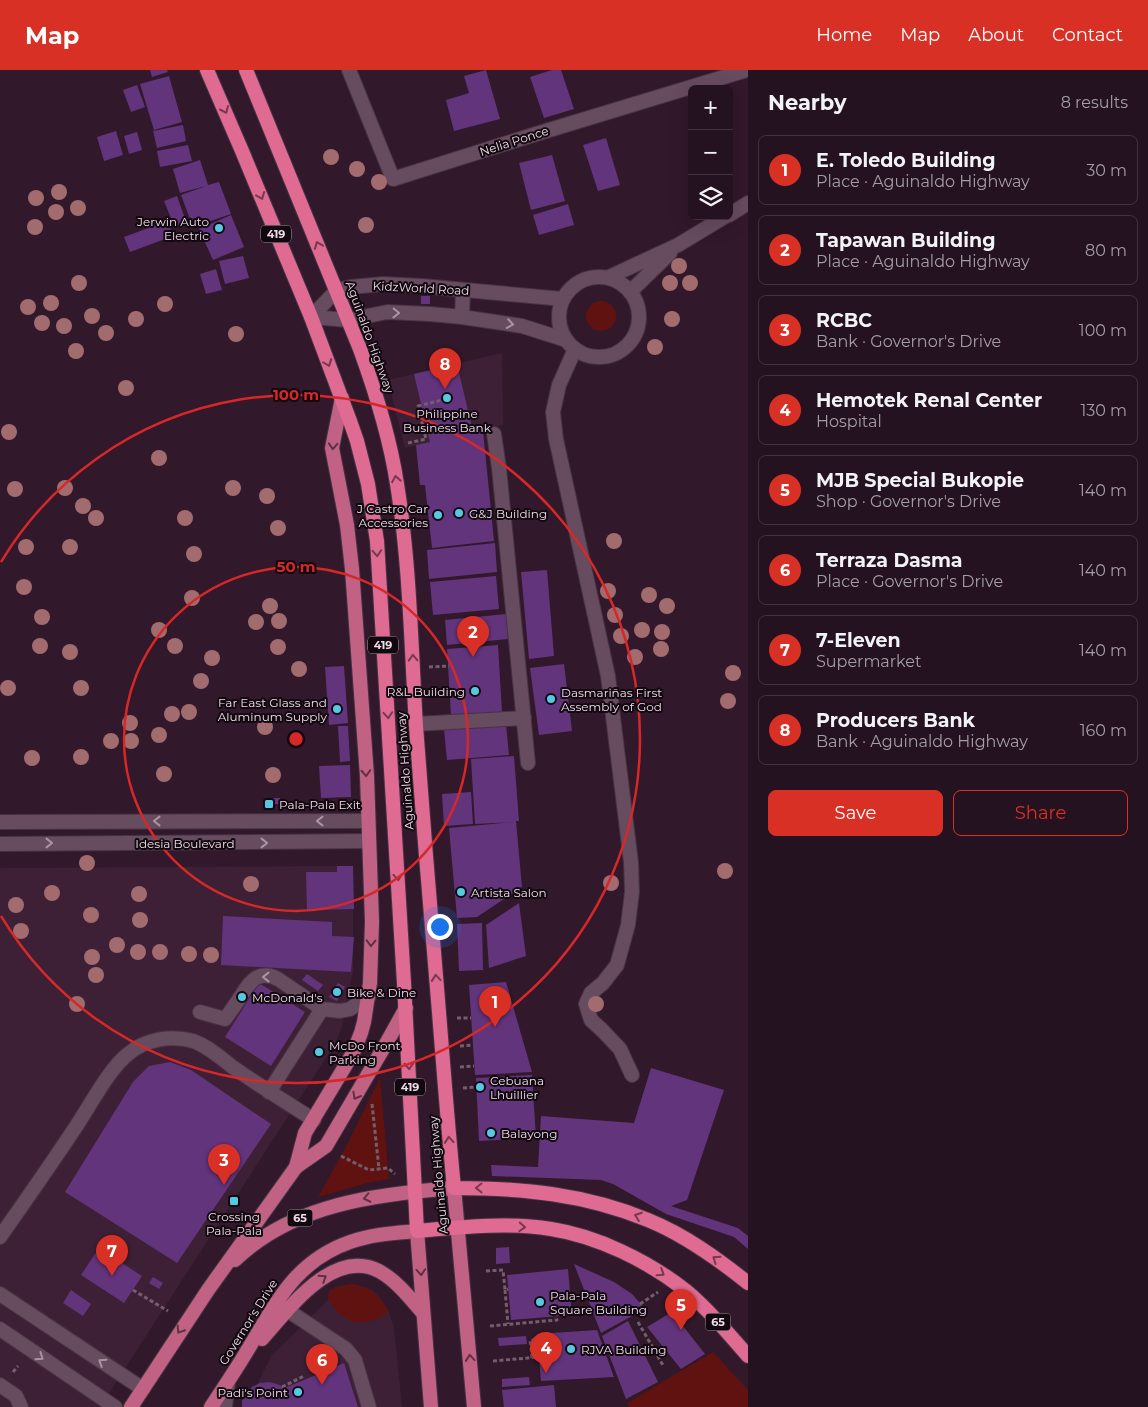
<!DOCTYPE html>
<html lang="en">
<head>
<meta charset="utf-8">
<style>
  body { margin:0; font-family:Montserrat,sans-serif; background:#2d1b29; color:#f1f3f6 }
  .controls { position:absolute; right:15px; top:15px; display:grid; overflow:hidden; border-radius:8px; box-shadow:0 5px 20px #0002 }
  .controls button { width:45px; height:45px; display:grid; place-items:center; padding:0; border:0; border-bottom:1px solid #42323e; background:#251220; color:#f1f3f6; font:25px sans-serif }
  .you { position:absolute; left:439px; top:856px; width:18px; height:18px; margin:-12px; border:4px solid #fff; border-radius:50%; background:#1a73e8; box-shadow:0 0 0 8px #1a73e833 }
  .badge { display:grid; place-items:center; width:32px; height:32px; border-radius:50%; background:#d93025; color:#fff; font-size:16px; font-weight:700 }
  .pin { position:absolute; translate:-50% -41px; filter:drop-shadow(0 1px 2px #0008) }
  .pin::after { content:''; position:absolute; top:26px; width:18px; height:15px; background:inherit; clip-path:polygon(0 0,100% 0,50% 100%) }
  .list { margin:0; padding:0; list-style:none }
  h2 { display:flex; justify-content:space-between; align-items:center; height:65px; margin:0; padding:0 20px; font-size:21px }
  h2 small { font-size:16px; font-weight:400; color:#a39ea5 }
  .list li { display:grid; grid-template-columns:32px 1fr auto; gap:15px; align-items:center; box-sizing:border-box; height:70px; margin:0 10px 10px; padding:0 10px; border:1px solid #42323e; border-radius:8px }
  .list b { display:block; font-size:19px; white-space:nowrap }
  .list p { margin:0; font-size:16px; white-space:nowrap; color:#a39ea5 }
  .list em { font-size:16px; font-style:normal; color:#a39ea5 }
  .actions { display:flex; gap:10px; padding:15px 20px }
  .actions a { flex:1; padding:11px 0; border:1px solid #d93025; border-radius:8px; text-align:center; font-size:18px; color:#d93025 }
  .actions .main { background:#d93025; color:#fff }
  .icon { flex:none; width:28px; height:28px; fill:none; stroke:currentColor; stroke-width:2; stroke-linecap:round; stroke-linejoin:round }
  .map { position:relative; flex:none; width:748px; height:1337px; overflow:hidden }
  header { display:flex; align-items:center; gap:30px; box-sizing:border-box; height:70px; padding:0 25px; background:#d93025; color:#fff }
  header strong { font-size:24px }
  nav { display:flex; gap:28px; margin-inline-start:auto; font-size:18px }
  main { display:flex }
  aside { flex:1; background:#251220 }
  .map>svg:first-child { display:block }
</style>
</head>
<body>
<header>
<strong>Map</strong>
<nav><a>Home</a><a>Map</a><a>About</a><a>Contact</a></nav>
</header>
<main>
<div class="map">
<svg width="748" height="1337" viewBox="0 0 748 1337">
  <rect width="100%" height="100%" fill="#31182a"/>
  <!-- built -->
  <g fill="#3e2036">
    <path d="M502 283 503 355 405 378 388 310Z"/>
    <path d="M353 796V902L341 960 335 974 100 1337H0V798Z"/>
    <path d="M351 1214 365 1217 373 1221 381 1229 389 1242 394 1258 402 1337H246L272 1285 328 1230 329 1221 336 1217Z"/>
  </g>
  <!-- green -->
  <g fill="#601211">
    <circle cx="601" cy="246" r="15"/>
    <path d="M380 1008 389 1109 371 1112 318 1127 346 1077Z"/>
    <path d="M351 1214C370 1216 380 1226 389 1242 363 1259 345 1256 328 1229L329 1221 336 1217Z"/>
    <path d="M713 1282 748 1320V1337H629L627 1333Z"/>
  </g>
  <!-- building -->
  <g fill="#62347c">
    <path d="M150 0H167L168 2 152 7Z"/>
    <path d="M486 0 500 49 454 61 446 30 469 23 464 6Z"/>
    <path d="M552 0H561L574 39 544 48 530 7Z"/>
    <path d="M169 6 182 52 154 60 140 14Z"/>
    <path d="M137 15 145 37 131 42 123 20Z"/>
    <path d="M183 55 186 71 157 78 153 61Z"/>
    <path d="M116 61 123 85 104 91 97 67Z"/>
    <path d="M137 62 142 80 129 84 124 66Z"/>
    <path d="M606 68 620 115 598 121 583 75Z"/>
    <path d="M188 75 192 91 160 97 157 81Z"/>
    <path d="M552 85 565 131 531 140 519 93Z"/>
    <path d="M200 90 208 115 219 112 231 144 193 157 181 125 206 116 180 123 173 99Z"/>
    <path d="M177 126 187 154 175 158 164 131Z"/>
    <path d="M568 134 574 155 539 165 533 145Z"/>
    <path d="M231 145 244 177 213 190 199 159Z"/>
    <path d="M167 151 173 166 130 182 124 167Z"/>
    <path d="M243 186 249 208 225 214 219 191Z"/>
    <path d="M216 199 222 220 206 224 200 204Z"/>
    <rect x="421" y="226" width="9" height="8"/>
    <path d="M457 294 473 362 483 360 494 471 432 478 425 415H420L416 375 430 372 414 304Z"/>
    <path d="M495 473 497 502 429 509 427 480Z"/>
    <path d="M547 500 554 586 529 589 521 502Z"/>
    <path d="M496 506 499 539 433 545 430 512Z"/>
    <path d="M506 544 508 569 447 575 445 550Z"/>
    <path d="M498 575 502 642 451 645 447 579Z"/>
    <path d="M564 594 572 661 539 665 530 598Z"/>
    <path d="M344 596 348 653 329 655 325 597Z"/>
    <path d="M506 654 509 685 447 690 444 659Z"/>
    <path d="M338 656H348L350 691 340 692Z"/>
    <path d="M514 686 519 751H516L522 817 477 847 457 848 449 758 514 752 475 754 471 689Z"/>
    <path d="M350 695 351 727 321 728 319 696Z"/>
    <path d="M471 722 473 754 444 756 442 724Z"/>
    <rect x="265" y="728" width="15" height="6"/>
    <path d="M337 796H353L354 839 307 840 306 802H337Z"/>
    <path d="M519 833 526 886 489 898 486 855Z"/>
    <path d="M223 846 332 852V866L354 867 351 902 221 895Z"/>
    <path d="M482 853 483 900 459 901 457 854Z"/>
    <path d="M307 904 323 915 318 921 302 910Z"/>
    <path d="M506 912 532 1002 475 1005 469 915Z"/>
    <path d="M259 913 305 942 271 996 225 967Z"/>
    <path d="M338 913 345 917 337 931 329 927Z"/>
    <path d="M170 992 191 1000 271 1054 177 1193 65 1122 133 1012 149 996Z"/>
    <path d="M651 998 724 1020 687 1130 671 1136 738 1158 748 1166V1179L734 1167 666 1144 613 1114 601 1110 492 1106 491 1095 538 1097 541 1046 634 1053Z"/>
    <path d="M532 1005 536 1068 479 1071 476 1008Z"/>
    <path d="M509 1177 510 1193 496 1194V1178Z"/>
    <path d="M99 1178 142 1206 124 1233 81 1205Z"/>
    <path d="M574 1194 614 1212 632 1224 645 1239 601 1263Z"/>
    <path d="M568 1199 572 1245 511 1250 507 1205Z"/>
    <path d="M153 1207 163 1213 159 1219 149 1213Z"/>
    <path d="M71 1220 91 1234 83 1246 63 1233Z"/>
    <path d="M672 1242 705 1284 681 1299 647 1257Z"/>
    <path d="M628 1251 658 1312 626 1329 602 1266Z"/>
    <path d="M597 1260 614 1307 541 1311 537 1264Z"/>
    <path d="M526 1266 527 1274 499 1276 498 1268Z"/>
    <path d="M344 1293 358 1337H242V1331L246 1323 252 1317 260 1313 269 1312 277 1314 285 1318Z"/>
    <path d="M529 1307 530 1315 502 1317V1309Z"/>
    <path d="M554 1315 556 1337H504L502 1320Z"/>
  </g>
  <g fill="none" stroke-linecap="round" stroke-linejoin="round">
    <defs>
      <g id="service">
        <path d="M729 145 748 133"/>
        <circle cx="599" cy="247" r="40"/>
        <path d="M609 207 678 175 726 146"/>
        <path d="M631 221 670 183"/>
        <path d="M311 247 337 220 351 217 383 214 422 216 563 229"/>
        <path d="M311 247 348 250 387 242 430 244 462 247 522 256 566 270"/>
        <path d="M462 247 463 220"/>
        <path d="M575 279 559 315 553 342 556 369 608 606 631 792 632 822 628 855 617 895 603 913 591 923 586 934 591 950 602 960 620 979 632 1005"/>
        <path d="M494 364 499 398 528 693"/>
        <path d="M416 654 524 648"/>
        <path d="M200 942 225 949C230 942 236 934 241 926 250 911 259 899 278 909L322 939 340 941 350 939 369 926"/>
        <path d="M269 1022 322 939"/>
        <path d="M0 1224 143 1319"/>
        <path d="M278 1234 346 1279 355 1290 369 1337"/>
        <path d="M0 1259 115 1337"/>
        <path d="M0 1315 16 1326 21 1337"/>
        <path d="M225 1337 228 1312"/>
      </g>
      <g id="minor">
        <path d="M349 0 393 109 536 64 747 0"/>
        <path d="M0 1167C26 1130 52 1093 77 1055 91 1034 109 999 128 984 145 969 171 965 193 971 208 976 222 989 234 998 260 1016 287 1033 314 1050"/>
      </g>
      <g id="tertiary">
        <path d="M0 752 368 751"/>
        <path d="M0 774 369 771"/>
      </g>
      <g id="primary">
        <path d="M296 1097 326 1076 387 972 406 938"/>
        <path d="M235 1190C293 1134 377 1124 454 1118L474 1337"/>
        <path d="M262 1269C288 1240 333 1177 379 1201 397 1211 410 1228 423 1243"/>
        <path d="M131 1337 208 1220 296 1097 305 1063 353 983 361 963 364 952 370 913 372 852 367 706 352 499 347 455 332 378 342 328"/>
        <path d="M211 1337C224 1317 238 1297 250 1276 278 1230 296 1191 350 1172 372 1164 394 1163 417 1161L431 1337"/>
      </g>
      <g id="trunk">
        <path d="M207 0 242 81 311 247 350 351 357 371 368 414 377 471 404 913 417 1161C461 1157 507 1152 551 1159 597 1166 648 1191 685 1220 708 1239 728 1263 748 1286"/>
        <path d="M246 0 360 279C376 323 390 368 397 414 410 494 411 575 416 656 422 739 429 823 436 906 442 977 447 1048 454 1118 522 1118 585 1124 648 1150 685 1165 718 1189 748 1213"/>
      </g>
    </defs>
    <!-- service casing -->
    <use href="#service" stroke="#463342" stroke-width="16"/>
    <!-- minor casing -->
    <use href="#minor" stroke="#463342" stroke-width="16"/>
    <!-- tertiary casing -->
    <use href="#tertiary" stroke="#463342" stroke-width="16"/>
    <!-- primary casing -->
    <use href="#primary" stroke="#463342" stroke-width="16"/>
    <!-- trunk casing -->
    <use href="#trunk" stroke="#463342" stroke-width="16"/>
    <!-- path -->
    <g stroke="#745e6e" stroke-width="3" stroke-dasharray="4 2.5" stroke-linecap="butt">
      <path d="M408 373 426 369 418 336 442 330"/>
      <path d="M429 597 449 596"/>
      <path d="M457 948H471"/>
      <path d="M460 976 473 975"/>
      <path d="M460 997 474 996"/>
      <path d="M463 1018 476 1017"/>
      <path d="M372 1034 379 1099"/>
      <path d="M341 1086 369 1100 388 1098 395 1104"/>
      <path d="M486 1201 503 1200 505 1220 508 1219"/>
      <path d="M133 1220 168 1241"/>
      <path d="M505 1220 508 1254"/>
      <path d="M640 1234 658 1222"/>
      <path d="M638 1252 664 1297"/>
      <path d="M490 1256 557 1250 556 1246"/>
      <path d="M532 1288 530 1270H538"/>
      <path d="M493 1291 539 1287"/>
      <path d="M13 1302 18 1296"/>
      <path d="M282 1317 304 1306"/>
    </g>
    <!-- service -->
    <use href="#service" stroke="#674b5f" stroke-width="14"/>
    <!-- minor -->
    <use href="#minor" stroke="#674b5f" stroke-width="14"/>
    <!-- tertiary -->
    <use href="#tertiary" stroke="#674b5f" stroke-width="14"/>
    <!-- primary -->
    <use href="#primary" stroke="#c16285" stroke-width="14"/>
    <!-- trunk -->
    <use href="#trunk" stroke="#df6a92" stroke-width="14"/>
  </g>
  <!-- trees -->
  <g fill="#a26c6f">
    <circle cx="331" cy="87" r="8"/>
    <circle cx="357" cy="99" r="8"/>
    <circle cx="379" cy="112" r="8"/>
    <circle cx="59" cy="122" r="8"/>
    <circle cx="36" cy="128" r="8"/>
    <circle cx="78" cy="138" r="8"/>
    <circle cx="56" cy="142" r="8"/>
    <circle cx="366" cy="155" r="8"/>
    <circle cx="35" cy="157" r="8"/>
    <circle cx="679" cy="196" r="8"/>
    <circle cx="79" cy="213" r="8"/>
    <circle cx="670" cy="213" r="8"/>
    <circle cx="690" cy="213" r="8"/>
    <circle cx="51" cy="233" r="8"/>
    <circle cx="165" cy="234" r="8"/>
    <circle cx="28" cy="237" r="8"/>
    <circle cx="92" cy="246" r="8"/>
    <circle cx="136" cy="249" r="8"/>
    <circle cx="672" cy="249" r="8"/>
    <circle cx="42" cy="253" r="8"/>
    <circle cx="64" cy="256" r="8"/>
    <circle cx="106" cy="263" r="8"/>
    <circle cx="236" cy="264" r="8"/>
    <circle cx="655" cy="277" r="8"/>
    <circle cx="76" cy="281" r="8"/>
    <circle cx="126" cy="318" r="8"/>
    <circle cx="9" cy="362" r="8"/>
    <circle cx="159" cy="388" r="8"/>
    <circle cx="65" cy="418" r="8"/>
    <circle cx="233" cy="418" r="8"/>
    <circle cx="15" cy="419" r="8"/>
    <circle cx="267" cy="426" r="8"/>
    <circle cx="83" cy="436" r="8"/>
    <circle cx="96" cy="448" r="8"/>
    <circle cx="185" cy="448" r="8"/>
    <circle cx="278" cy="458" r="8"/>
    <circle cx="614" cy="471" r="8"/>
    <circle cx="26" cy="477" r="8"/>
    <circle cx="70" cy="477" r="8"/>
    <circle cx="194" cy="484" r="8"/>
    <circle cx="24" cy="517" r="8"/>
    <circle cx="608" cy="521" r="8"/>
    <circle cx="649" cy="525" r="8"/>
    <circle cx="192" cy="528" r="8"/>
    <circle cx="270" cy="536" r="8"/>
    <circle cx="667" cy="536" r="8"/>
    <circle cx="615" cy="545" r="8"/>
    <circle cx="42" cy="547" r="8"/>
    <circle cx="279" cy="551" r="8"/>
    <circle cx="256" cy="552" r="8"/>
    <circle cx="159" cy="560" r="8"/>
    <circle cx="642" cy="560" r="8"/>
    <circle cx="662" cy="562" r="8"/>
    <circle cx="621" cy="566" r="8"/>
    <circle cx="40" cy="576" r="8"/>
    <circle cx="175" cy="576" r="8"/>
    <circle cx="278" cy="577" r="8"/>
    <circle cx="661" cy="579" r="8"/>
    <circle cx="70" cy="582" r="8"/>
    <circle cx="635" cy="587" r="8"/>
    <circle cx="212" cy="588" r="8"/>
    <circle cx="299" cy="599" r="8"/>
    <circle cx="733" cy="603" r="8"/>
    <circle cx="201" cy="611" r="8"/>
    <circle cx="8" cy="618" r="8"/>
    <circle cx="81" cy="618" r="8"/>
    <circle cx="728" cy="631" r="8"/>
    <circle cx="189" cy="642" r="8"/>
    <circle cx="172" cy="644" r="8"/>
    <circle cx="130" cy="653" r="8"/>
    <circle cx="265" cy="657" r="8"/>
    <circle cx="159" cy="665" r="8"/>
    <circle cx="111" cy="671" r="8"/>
    <circle cx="131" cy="671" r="8"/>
    <circle cx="81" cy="687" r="8"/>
    <circle cx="32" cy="688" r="8"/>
    <circle cx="164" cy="704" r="8"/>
    <circle cx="273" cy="705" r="8"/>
    <circle cx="87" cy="793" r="8"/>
    <circle cx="725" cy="801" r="8"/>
    <circle cx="611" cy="813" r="8"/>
    <circle cx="251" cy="814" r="8"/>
    <circle cx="52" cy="823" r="8"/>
    <circle cx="139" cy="824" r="8"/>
    <circle cx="16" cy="835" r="8"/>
    <circle cx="91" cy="845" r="8"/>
    <circle cx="140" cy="850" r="8"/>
    <circle cx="21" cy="861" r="8"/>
    <circle cx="117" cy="875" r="8"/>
    <circle cx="138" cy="882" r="8"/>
    <circle cx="160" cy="882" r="8"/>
    <circle cx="189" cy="884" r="8"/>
    <circle cx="211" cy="885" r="8"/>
    <circle cx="92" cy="887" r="8"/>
    <circle cx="96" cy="905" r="8"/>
    <circle cx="77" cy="934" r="8"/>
    <circle cx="596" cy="934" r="8"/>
  </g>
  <!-- one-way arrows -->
  <defs><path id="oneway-chevron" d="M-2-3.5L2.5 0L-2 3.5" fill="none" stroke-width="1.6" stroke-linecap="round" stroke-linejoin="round" transform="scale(1.25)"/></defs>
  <g stroke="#783950">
    <use href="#oneway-chevron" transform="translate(225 40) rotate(66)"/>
    <use href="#oneway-chevron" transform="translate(261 126) rotate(68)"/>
    <use href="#oneway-chevron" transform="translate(318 175) rotate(-112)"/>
    <use href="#oneway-chevron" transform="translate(328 293) rotate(69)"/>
    <use href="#oneway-chevron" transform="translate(396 409) rotate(-100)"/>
    <use href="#oneway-chevron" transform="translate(377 483) rotate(86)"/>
    <use href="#oneway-chevron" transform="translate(413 588) rotate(-92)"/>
    <use href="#oneway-chevron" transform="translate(388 645) rotate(86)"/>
    <use href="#oneway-chevron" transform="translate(398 807) rotate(86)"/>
    <use href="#oneway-chevron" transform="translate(436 908) rotate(-95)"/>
    <use href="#oneway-chevron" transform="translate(409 996) rotate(87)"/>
    <use href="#oneway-chevron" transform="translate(449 1070) rotate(-95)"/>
    <use href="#oneway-chevron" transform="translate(479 1118) rotate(179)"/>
    <use href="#oneway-chevron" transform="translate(638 1146) rotate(-160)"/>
    <use href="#oneway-chevron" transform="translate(522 1157) rotate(3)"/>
    <use href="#oneway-chevron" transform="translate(716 1189) rotate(-145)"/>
    <use href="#oneway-chevron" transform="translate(661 1203) rotate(33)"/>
  </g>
  <g stroke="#aa94a4">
    <use href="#oneway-chevron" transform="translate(396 243) rotate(1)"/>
    <use href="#oneway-chevron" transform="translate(510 254) rotate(9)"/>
    <use href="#oneway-chevron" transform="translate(157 751) rotate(180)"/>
    <use href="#oneway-chevron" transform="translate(320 751) rotate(180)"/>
    <use href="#oneway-chevron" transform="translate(49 773)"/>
    <use href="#oneway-chevron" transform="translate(264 773)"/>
    <use href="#oneway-chevron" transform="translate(266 907) rotate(-180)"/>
    <use href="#oneway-chevron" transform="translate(40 1287) rotate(34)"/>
    <use href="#oneway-chevron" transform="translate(102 1292) rotate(-147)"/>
  </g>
  <g stroke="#613044">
    <use href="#oneway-chevron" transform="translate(333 376) rotate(93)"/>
    <use href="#oneway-chevron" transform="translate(366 703) rotate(87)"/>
    <use href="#oneway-chevron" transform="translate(371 873) rotate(91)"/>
    <use href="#oneway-chevron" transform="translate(356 1026) rotate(120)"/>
    <use href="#oneway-chevron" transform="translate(367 1128) rotate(168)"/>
    <use href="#oneway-chevron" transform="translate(421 1202) rotate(86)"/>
    <use href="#oneway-chevron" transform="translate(323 1208) rotate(-33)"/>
    <use href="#oneway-chevron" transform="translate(180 1260) rotate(123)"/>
    <use href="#oneway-chevron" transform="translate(470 1288) rotate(-95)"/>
  </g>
  <!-- distance rings -->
  <g fill="none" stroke="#d62828" stroke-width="2.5">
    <circle cx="296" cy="669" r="172"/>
    <path d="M1 492A344 344 0 1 1 1 846"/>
  </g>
  <!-- markers -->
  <g fill="#56c9e0" stroke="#12080f" stroke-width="2">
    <circle cx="219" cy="158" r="5"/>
    <circle cx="447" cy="328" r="5"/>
    <circle cx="459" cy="443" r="5"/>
    <circle cx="438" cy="445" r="5"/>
    <circle cx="475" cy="621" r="5"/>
    <circle cx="551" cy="629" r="5"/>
    <circle cx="337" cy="639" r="5"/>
    <rect x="264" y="729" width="10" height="10" rx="2.5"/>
    <circle cx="461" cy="822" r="5"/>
    <circle cx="337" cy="922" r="5"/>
    <circle cx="242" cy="927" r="5"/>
    <circle cx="319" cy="982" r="5"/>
    <circle cx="480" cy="1017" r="5"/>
    <circle cx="491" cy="1063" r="5"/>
    <rect x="229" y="1126" width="10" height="10" rx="2.5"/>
    <circle cx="540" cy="1232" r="5"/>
    <circle cx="571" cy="1279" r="5"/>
    <circle cx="298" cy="1322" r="5"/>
  </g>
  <g text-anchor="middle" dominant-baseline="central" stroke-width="4" stroke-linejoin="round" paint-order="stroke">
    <!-- shield labels -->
    <g fill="#12080f" stroke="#ac9da8" stroke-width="1">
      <rect x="261" y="155.5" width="30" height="17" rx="4"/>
      <rect x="368" y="566.5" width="30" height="17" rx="4"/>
      <rect x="395" y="1008.5" width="30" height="17" rx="4"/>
      <rect x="287.5" y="1139.5" width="25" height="17" rx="4"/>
      <rect x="705.5" y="1243.5" width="25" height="17" rx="4"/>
    </g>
    <g font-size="11" font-weight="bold" fill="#eedde9">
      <text x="276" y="164">419</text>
      <text x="383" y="575">419</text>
      <text x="410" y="1017">419</text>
      <text x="300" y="1148">65</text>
      <text x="718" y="1252">65</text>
    </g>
    <!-- street labels -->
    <g font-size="12" fill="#eedde9" stroke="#12080f">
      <text transform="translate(514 71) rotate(-18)">Nelia Ponce</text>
      <text transform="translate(421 218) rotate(3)">KidzWorld Road</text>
      <text transform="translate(370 267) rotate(70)">Aguinaldo Highway</text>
      <text transform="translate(405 701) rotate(-94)">Aguinaldo Highway</text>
      <text x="185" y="773">Idesia Boulevard</text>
      <text transform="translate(438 1105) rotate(-95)">Aguinaldo Highway</text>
      <text transform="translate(248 1252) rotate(-58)">Governor's Drive</text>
    </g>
    <!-- poi labels -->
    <g font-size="12" fill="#eedde9" stroke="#12080f" text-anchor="start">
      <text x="209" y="151" text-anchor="end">Jerwin Auto<tspan x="209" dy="14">Electric</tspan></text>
      <text x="447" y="343" text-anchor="middle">Philippine<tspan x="447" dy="14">Business Bank</tspan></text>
      <text x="428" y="438" text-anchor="end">J Castro Car<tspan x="428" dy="14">Accessories</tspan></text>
      <text x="469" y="443">G&amp;J Building</text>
      <text x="465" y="621" text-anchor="end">R&amp;L Building</text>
      <text x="561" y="622">Dasmariñas First<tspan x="561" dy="14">Assembly of God</tspan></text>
      <text x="327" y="632" text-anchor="end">Far East Glass and<tspan x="327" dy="14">Aluminum Supply</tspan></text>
      <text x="279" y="734">Pala-Pala Exit</text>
      <text x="471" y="822">Artista Salon</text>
      <text x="347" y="922">Bike &amp; Dine</text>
      <text x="252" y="927">McDonald's</text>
      <text x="329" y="975">McDo Front<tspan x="329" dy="14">Parking</tspan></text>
      <text x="490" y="1010">Cebuana<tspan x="490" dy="14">Lhuillier</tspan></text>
      <text x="501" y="1063">Balayong</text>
      <text x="234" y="1146" text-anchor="middle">Crossing<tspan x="234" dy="14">Pala-Pala</tspan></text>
      <text x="550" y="1225">Pala-Pala<tspan x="550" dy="14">Square Building</tspan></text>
      <text x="581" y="1279">RJVA Building</text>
      <text x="288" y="1322" text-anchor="end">Padi's Point</text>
    </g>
  </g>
  <circle cx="296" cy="669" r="8" fill="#d62828" stroke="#12080f" stroke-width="2.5"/>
  <g font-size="15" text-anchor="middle" font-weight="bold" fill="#d62828" stroke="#12080f" stroke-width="4" stroke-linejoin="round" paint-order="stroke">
    <text x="296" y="330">100 m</text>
    <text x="296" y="502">50 m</text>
  </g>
</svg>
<div class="controls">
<button>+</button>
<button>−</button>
<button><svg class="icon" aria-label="layers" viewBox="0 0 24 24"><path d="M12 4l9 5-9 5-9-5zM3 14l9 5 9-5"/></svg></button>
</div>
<div class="you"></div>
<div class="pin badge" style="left:495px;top:957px">1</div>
<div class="pin badge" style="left:473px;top:587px">2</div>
<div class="pin badge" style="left:224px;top:1115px">3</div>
<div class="pin badge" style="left:546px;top:1303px">4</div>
<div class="pin badge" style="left:681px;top:1260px">5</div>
<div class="pin badge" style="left:322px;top:1315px">6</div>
<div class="pin badge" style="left:112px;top:1206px">7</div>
<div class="pin badge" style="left:445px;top:319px">8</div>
</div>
<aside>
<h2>Nearby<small>8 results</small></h2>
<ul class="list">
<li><span class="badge">1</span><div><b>E. Toledo Building</b><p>Place · Aguinaldo Highway</p></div><em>30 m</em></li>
<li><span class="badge">2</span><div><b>Tapawan Building</b><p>Place · Aguinaldo Highway</p></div><em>80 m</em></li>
<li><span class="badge">3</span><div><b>RCBC</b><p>Bank · Governor's Drive</p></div><em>100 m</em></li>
<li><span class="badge">4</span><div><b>Hemotek Renal Center</b><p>Hospital</p></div><em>130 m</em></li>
<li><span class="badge">5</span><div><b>MJB Special Bukopie</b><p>Shop · Governor's Drive</p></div><em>140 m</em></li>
<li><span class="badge">6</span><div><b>Terraza Dasma</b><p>Place · Governor's Drive</p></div><em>140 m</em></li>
<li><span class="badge">7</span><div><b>7-Eleven</b><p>Supermarket</p></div><em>140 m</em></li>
<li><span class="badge">8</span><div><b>Producers Bank</b><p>Bank · Aguinaldo Highway</p></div><em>160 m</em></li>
</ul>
<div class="actions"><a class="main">Save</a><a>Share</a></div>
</aside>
</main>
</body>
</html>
